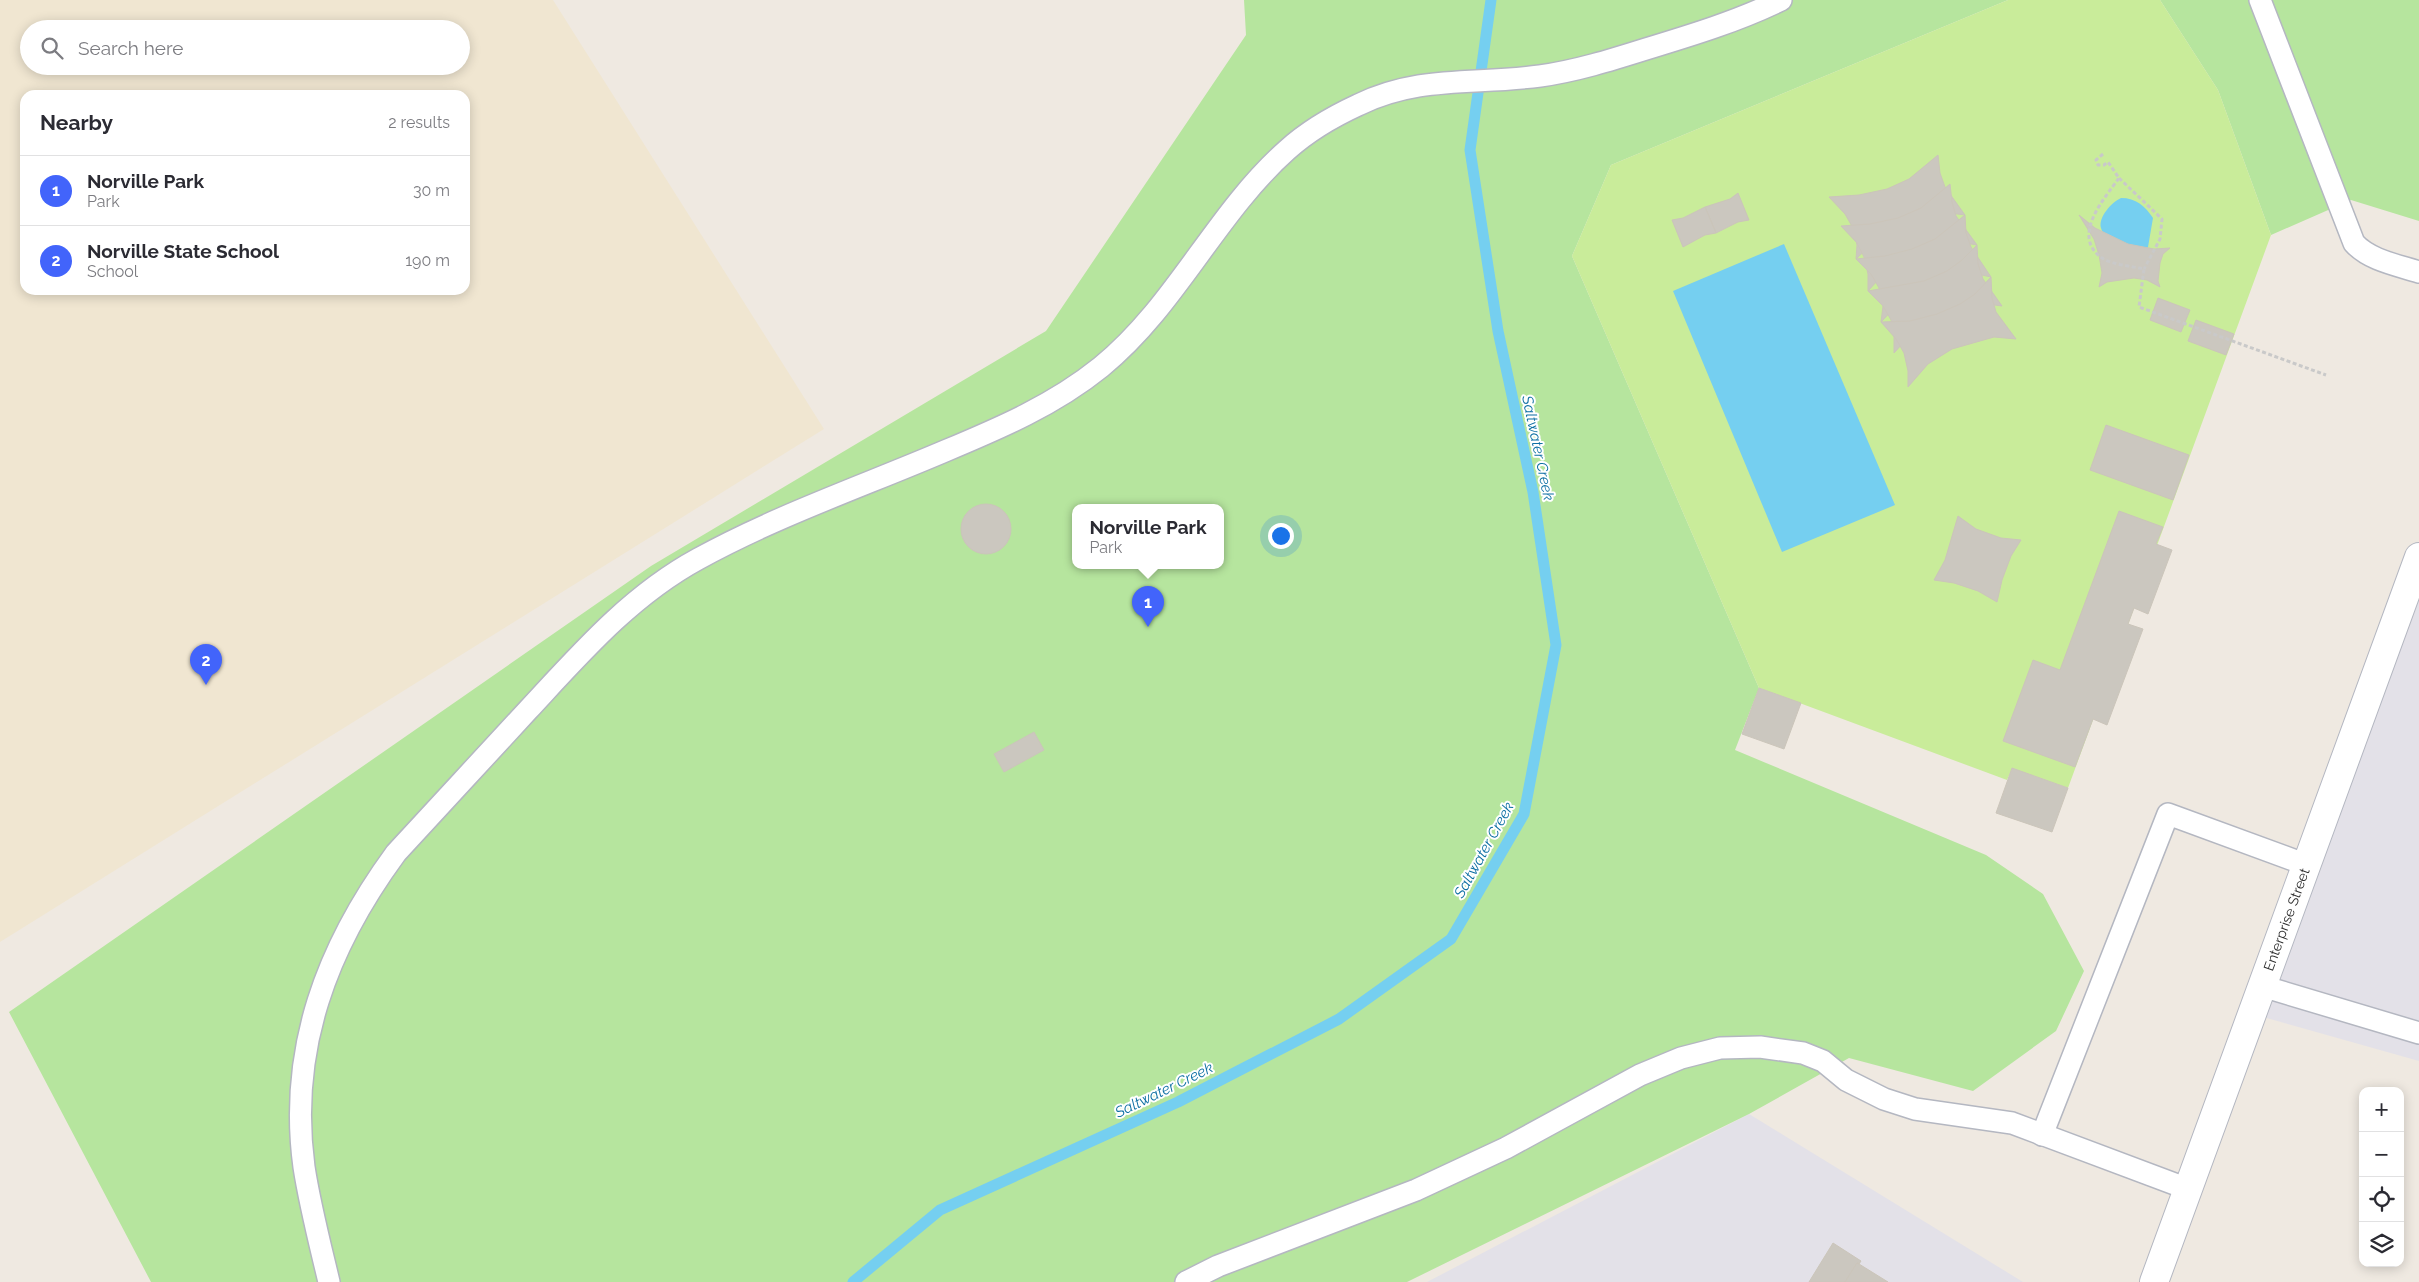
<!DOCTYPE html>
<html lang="en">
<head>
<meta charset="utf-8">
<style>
  body { margin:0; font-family:Raleway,sans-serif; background:#f7f7f7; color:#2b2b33 }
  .controls { position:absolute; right:15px; bottom:15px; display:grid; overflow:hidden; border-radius:10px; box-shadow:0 2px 12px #0003 }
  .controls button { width:45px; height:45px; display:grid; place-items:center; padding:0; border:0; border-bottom:1px solid #e1e1e2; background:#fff; color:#2b2b33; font:25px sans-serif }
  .you { position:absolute; left:1280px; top:535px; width:18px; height:18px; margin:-12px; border:4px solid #fff; border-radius:50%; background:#1a73e8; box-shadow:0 0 0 8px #1a73e833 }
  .badge { display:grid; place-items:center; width:32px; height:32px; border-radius:50%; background:#4264fb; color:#fff; font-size:16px; font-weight:700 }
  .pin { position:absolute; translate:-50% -41px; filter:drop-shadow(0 1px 2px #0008) }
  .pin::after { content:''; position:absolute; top:26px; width:18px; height:15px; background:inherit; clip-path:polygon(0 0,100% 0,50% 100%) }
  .popup { position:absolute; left:1072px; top:504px; width:152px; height:65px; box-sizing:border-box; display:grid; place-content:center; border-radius:10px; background:#fff; filter:drop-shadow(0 1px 4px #0005); font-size:16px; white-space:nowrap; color:#7c7c81 }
  .popup b { font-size:19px; color:#2b2b33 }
  .popup::after { content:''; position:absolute; left:50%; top:100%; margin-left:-10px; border:10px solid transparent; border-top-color:#fff }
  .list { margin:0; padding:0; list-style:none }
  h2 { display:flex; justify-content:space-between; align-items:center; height:65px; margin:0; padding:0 20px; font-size:21px }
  h2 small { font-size:16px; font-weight:400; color:#7c7c81 }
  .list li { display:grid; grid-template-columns:32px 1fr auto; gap:15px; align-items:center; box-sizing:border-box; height:70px; padding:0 20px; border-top:1px solid #e1e1e2 }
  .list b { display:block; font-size:19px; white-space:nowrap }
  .list p { margin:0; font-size:16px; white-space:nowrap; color:#7c7c81 }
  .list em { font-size:16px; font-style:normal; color:#7c7c81 }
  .icon { flex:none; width:28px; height:28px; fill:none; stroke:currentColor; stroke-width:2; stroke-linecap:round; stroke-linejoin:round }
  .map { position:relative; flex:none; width:2419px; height:1282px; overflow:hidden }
  .search { position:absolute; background:#fff; box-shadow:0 2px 12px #0003; left:20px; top:20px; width:450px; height:55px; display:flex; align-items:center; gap:12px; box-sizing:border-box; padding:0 18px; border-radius:28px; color:#7c7c81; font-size:19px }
  .panel { position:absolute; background:#fff; box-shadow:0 2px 12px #0003; left:20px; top:90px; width:450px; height:205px; border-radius:15px }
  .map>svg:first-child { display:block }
</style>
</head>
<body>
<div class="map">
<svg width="2419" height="1282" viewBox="0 0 2419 1282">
  <rect width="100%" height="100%" fill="#efe9e1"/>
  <!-- industrial -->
  <g fill="#e3e1e8">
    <path d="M2419 565V1061L2256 1015Z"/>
    <path d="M1749 1114 2023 1282H1427Z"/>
  </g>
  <!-- education -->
  <path fill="#f0e6d1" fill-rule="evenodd" d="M0 0H553L824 429 0 942ZM29 29H461V66H29ZM25 95H465V290H25Z"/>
  <!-- green -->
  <g fill="#b6e59e" fill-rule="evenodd">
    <path d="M1244 0H2008L1611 165 1572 256 1759 688 1735 750 1986 855 2043 894 2084 971 2056 1031 1973 1091 1849 1058 1749 1114 1407 1282H151L9 1012 651 566 1046 331 1246 35ZM1076 508H1220V566H1076Z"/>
    <path d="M2160 0H2419V221L2351 200 2271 235 2218 90Z"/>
  </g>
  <!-- pitch -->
  <path fill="#c9ec9a" d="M2008 0H2160L2218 90 2271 235 2068 788 2012 769 2007 780 1759 688 1572 256 1611 165Z"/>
  <!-- water -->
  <g fill="#75cff0">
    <path d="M2121 198C2136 198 2145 206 2153 218L2148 247 2143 252 2103 236C2103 233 2102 231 2101 228 2098 217 2112 202 2121 198Z"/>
    <path d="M1784 244 1895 505 1782 552 1673 291Z"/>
  </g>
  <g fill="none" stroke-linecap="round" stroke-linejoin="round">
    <!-- stream -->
    <path stroke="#75cff0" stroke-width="11" d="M853 1282 940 1210 1178 1102 1339 1019 1451 939 1524 814 1556 645 1533 492 1498 331 1470 150 1491 0"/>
  </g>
  <!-- building -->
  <g fill="#cbc7bf" stroke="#cbc5ba">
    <path d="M1938 155 1940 173 1945 187 1965 215 1942 212 1921 217 1901 224 1877 239 1856 259 1857 245 1853 228 1845 214 1829 197 1859 195 1887 189 1909 179Z"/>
    <path d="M1950 184 1952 202 1956 216 1977 245 1954 241 1932 246 1912 254 1888 269 1868 291V274L1864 257 1857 243 1841 226 1870 224 1898 218 1921 208Z"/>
    <path d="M1738 193 1749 220 1738 222 1716 233 1705 207 1730 199Z"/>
    <path d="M1705 207 1716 233 1705 235 1683 247 1672 220 1683 218Z"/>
    <path d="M1965 215 1966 233 1971 247 1991 277 1968 272 1926 284 1903 299 1881 322 1883 306 1879 288 1871 274 1856 259 1885 256 1912 249 1935 239Z"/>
    <path d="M2079 215 2095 228 2128 244 2154 249 2170 248 2163 254 2160 263 2158 281 2160 287 2147 280 2134 278 2107 282 2099 287 2102 273 2099 255 2094 239Z"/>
    <path d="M1977 245 1978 264 1983 279 2002 306 1980 303 1958 308 1938 316 1914 331 1894 353V337L1891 320 1883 306 1868 291 1924 281 1947 271 1962 260Z"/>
    <path d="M1991 277 1992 298 1996 312 2016 339 1994 337 1952 349 1928 364 1908 387V371L1904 353 1896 339 1881 322 1910 321 1937 314 1960 304 1975 294Z"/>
    <path d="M2158 298 2190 310 2181 332 2150 320Z"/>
    <path d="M2196 320 2234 334 2226 355 2188 341Z"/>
    <path d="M2106 425 2189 455 2173 500 2090 470Z"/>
    <circle cx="986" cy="529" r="25"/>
    <path d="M2119 511 2163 527 2156 544 2172 550 2148 614 2134 608 2128 624 2143 629 2107 725 2093 719 2075 767 2003 741 2033 660 2060 670Z"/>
    <path d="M1958 516 1976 529 2001 538 2021 540 2011 556 2002 580 1997 602 1978 591 1954 583 1934 580 1945 560Z"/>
    <path d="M1759 688 1801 703 1784 749 1742 734Z"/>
    <path d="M1034 732 1044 750 1004 772 994 754Z"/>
    <path d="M2012 768 2068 788 2052 832 1996 813Z"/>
    <path d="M1833 1243 1861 1261 1859 1264 1857 1263 1845 1282H1809Z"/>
    <path d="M1857 1263 1859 1264 1888 1282H1845Z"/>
  </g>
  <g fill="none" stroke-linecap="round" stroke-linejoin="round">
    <defs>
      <g id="service">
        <path d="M2260 0 2354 243C2369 260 2397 265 2419 272"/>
        <path d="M2262 986 2419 1033"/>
        <path d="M2042 1135 2168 814 2307 865"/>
        <path d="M329 1282C320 1244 310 1206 304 1167 288 1049 327 947 396 853 440 805 484 758 528 710 580 654 630 596 698 559 776 516 863 486 945 451 1000 428 1054 405 1101 367 1176 306 1215 214 1287 150 1308 131 1332 117 1358 105 1419 75 1475 85 1540 76 1576 71 1611 60 1646 49 1692 35 1738 21 1781 0"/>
        <path d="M1186 1282 1218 1266 1416 1190 1506 1148 1640 1075 1681 1058 1720 1048 1760 1047 1803 1053 1823 1061 1846 1080 1884 1099 1915 1109 2012 1123 2188 1189"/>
      </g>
      <g id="tertiary">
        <path id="s1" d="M2154 1282 2419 557"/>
      </g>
    </defs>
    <!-- service casing -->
    <use href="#service" stroke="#b4b7c1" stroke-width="24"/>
    <!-- tertiary casing -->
    <use href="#tertiary" stroke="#b4b7c1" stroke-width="30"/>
    <!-- path -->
    <g stroke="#c9c9c9" stroke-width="3" stroke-dasharray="4 2.5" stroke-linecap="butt">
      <path d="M2103 154 2096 160 2098 165H2104L2108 162 2119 178C2105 198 2070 236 2102 258 2113 265 2131 266 2144 269L2139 307 2326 375"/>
      <path d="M2119 178 2162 219 2160 239 2144 269"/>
    </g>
    <!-- service -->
    <use href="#service" stroke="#fff" stroke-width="21"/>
    <!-- tertiary -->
    <use href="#tertiary" stroke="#fff" stroke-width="28"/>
  </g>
  <g text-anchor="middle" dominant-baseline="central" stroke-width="4" stroke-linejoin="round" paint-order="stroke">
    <!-- street labels -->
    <g font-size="14" fill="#2e2e2e" stroke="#fff">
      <text stroke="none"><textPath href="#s1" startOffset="386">Enterprise Street</textPath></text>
    </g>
    <!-- water labels -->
    <g font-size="15" font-style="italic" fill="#0d6fa3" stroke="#fff">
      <text transform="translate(1538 448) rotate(78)">Saltwater Creek</text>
      <text transform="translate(1484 850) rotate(-61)">Saltwater Creek</text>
      <text transform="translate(1164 1090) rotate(-26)">Saltwater Creek</text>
    </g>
  </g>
</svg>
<div class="controls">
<button>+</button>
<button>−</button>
<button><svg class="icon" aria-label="locate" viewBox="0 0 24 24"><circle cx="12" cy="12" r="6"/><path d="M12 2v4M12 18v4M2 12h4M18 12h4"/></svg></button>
<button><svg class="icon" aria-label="layers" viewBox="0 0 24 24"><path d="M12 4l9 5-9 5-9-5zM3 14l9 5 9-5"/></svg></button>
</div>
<div class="you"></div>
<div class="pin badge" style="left:1148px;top:627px">1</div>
<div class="popup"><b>Norville Park</b>Park</div>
<div class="pin badge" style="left:206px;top:685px">2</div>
<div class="search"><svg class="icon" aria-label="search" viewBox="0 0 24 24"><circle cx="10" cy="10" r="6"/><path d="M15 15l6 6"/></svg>Search here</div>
<section class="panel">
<h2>Nearby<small>2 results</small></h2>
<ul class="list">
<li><span class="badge">1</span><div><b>Norville Park</b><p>Park</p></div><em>30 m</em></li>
<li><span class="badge">2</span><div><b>Norville State School</b><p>School</p></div><em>190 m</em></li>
</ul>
</section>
</div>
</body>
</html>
